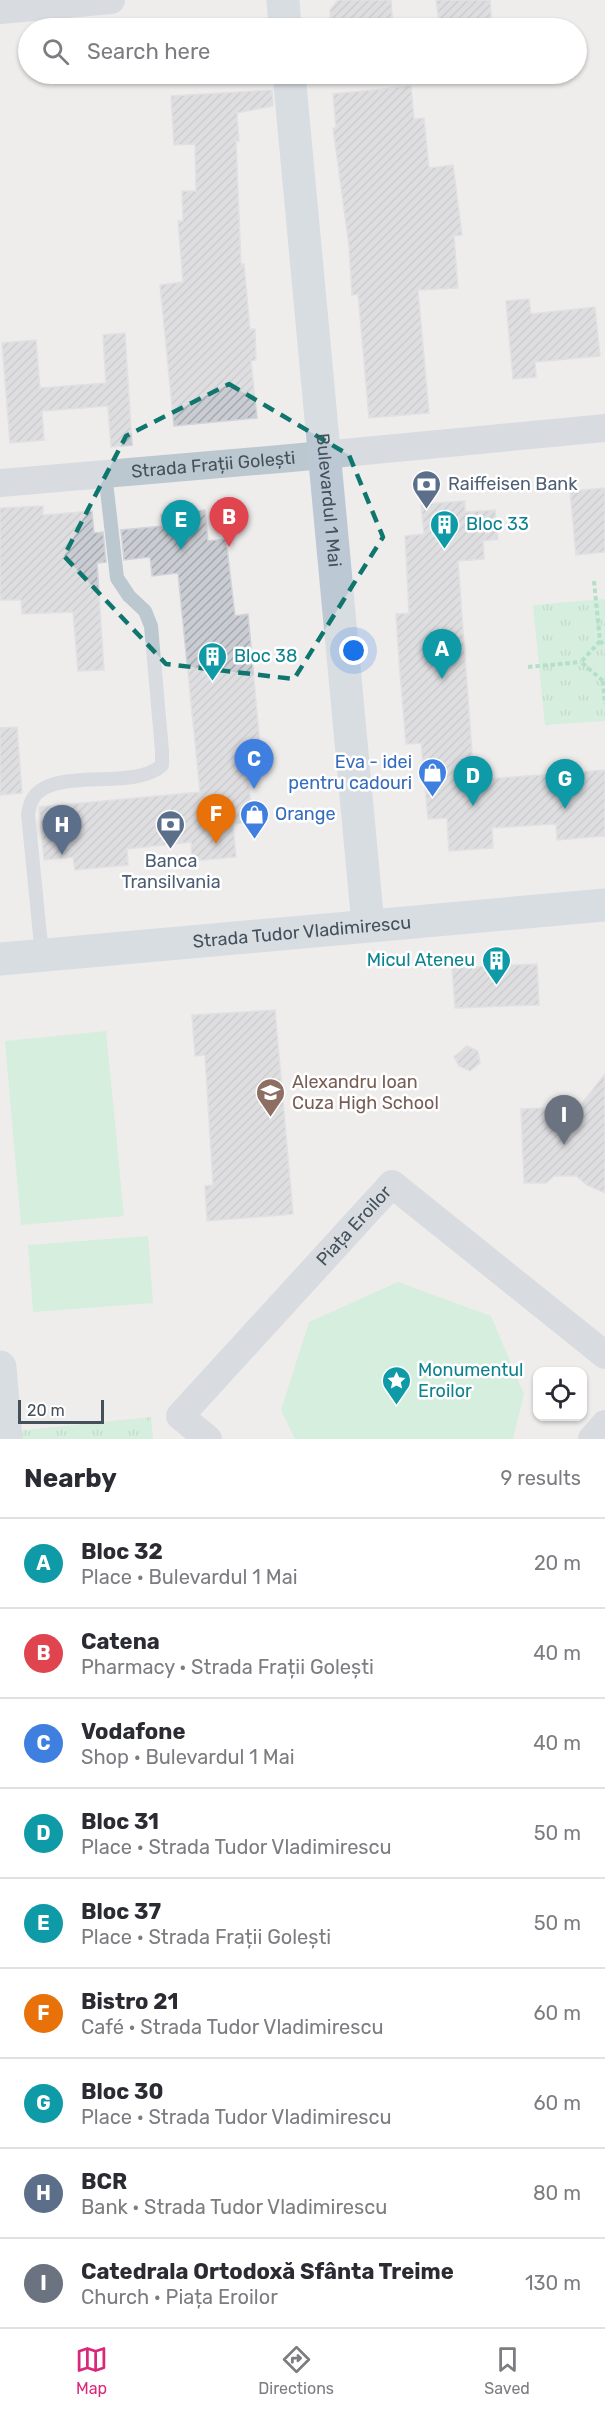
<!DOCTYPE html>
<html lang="en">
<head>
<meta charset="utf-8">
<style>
  body { margin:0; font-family:Rubik,sans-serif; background:#f2f2f3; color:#2b2b33 }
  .controls { position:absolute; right:18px; bottom:18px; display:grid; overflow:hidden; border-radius:12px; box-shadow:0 2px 4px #0004 }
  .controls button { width:54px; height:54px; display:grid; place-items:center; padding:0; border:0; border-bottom:2px solid #e1e1e2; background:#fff; color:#2b2b33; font:30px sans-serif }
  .scale { position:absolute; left:18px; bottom:15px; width:86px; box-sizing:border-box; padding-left:6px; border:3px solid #44515b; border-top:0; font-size:16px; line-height:21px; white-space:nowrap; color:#44515b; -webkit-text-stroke:4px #fff; paint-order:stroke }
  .you { position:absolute; left:354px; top:651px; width:21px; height:21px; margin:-15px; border:4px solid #fff; border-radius:50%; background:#1a73e8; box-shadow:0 0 0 9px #1a73e833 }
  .badge { display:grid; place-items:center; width:39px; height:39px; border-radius:50%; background:#db2777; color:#fff; font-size:20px; font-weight:700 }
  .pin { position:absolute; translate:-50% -50px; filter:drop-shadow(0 2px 3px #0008) }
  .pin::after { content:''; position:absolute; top:32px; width:21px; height:18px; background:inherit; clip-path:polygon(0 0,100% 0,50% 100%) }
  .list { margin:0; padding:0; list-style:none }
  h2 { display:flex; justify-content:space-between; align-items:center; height:78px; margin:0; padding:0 24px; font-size:26px }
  h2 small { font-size:20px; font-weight:400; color:#7c7c81 }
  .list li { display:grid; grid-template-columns:39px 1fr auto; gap:18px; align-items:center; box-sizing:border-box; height:90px; padding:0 24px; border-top:2px solid #e1e1e2 }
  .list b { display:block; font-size:22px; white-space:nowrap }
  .list p { margin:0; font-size:20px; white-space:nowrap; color:#7c7c81 }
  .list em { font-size:20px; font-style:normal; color:#7c7c81 }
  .icon { flex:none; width:33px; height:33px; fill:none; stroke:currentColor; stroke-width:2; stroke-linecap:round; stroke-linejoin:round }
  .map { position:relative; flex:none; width:605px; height:1439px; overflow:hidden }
  .search { position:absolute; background:#fff; box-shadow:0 2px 4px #0004; left:18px; right:18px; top:18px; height:66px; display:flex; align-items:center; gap:15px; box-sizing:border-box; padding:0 21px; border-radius:33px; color:#7c7c81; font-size:22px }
  .sheet { height:888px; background:#fff }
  nav { display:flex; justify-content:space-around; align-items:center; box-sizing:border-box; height:84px; border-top:2px solid #e1e1e2; background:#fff; font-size:16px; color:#7c7c81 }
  nav a { display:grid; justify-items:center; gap:3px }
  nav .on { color:#db2777 }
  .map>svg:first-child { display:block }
</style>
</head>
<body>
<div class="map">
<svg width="605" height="1439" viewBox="0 0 605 1439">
  <defs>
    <pattern id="park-tufts" width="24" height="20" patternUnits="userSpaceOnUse" patternTransform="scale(1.5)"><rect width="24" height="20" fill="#b7f0cb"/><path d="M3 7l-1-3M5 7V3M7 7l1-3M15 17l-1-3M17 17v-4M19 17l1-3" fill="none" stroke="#96c5a8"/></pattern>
    <pattern id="building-hatch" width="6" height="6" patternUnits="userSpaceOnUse" patternTransform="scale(1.5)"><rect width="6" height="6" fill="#c9ccd2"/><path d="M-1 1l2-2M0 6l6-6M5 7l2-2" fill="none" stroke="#a5a8ad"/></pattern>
  </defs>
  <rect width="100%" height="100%" fill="#efecec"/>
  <!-- grass -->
  <g fill="#b7f0cb">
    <path d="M106 1031 124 1216 21 1225 5 1041Z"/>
    <path d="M148 1236 153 1303 33 1312 28 1245Z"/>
    <path d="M398 1282 491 1316 524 1394 513 1439H295L281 1410 309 1322Z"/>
  </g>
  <!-- park -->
  <g fill="url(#park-tufts)">
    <path d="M605 599V721L545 725 533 605Z"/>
    <path d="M151 1417 153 1439H6V1432Z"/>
  </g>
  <!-- building -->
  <g fill="url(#building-hatch)" stroke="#d0d3d9" stroke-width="1.5">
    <path d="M338 0H391L393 28H331L330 10Z"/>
    <path d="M436 0H490L492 28H440Z"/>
    <path d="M411 86 414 119 424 118 429 168 453 165 462 235 454 236 458 288 418 290 429 413 369 418 358 294 352 295 349 246 333 128H336L333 94Z"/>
    <path d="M272 90 273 106 237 113 239 141H236L241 264H244L250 329H255L256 360 251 361 257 418 174 426 160 285 183 282 178 221H183L182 191H196L195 144 174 145 171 96Z"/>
    <path d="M529 299 531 314 595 307 600 356 535 362 536 377 513 379 506 301Z"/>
    <path d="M125 333 132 445 111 447 108 406 42 411 44 440 10 443 2 343 36 340 40 388 106 383 103 335Z"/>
    <path d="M605 488V552L576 555 570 491Z"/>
    <path d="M465 501V512L495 510 498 539 483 541 484 559 458 561 474 780 605 770V836L557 840 556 824 492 828 493 848 449 851 447 818 428 819 421 743 406 744 399 661 396 614 409 613 405 536 424 534 421 504Z"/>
    <path d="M43 506V515L92 511 94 533 103 532 106 562 97 563 104 670 78 671 73 612 22 614 21 600H0V508Z"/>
    <path d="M205 510 208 541 226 539 235 616 248 614 260 745 246 747 252 822 233 824 236 857 192 861 191 842 127 849 128 865 75 870 73 857 44 860 39 807 200 792 178 573 152 576 150 557 124 560 121 530 163 526 161 515Z"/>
    <path d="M17 727 22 793 0 795V728Z"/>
    <path d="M537 964 539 1005 455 1008 452 968Z"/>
    <path d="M275 1010 293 1214 207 1221 205 1186 213 1185 205 1055 195 1056 192 1015Z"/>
    <path d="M467 1046 478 1051 480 1063 470 1071 459 1066 454 1057Z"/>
    <path d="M605 1074V1193L587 1185 576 1176H554L546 1183H524L521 1109 544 1108 554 1115 576 1111Z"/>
  </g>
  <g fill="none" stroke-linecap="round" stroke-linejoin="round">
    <!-- path -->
    <g stroke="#6ecf9c" stroke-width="4" stroke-dasharray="4.5 3" stroke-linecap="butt">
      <path d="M594 581 600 641 605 646"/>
      <path d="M600 641 581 662 603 681 605 679"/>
      <path d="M528 667 581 662"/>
      <path d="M603 681 605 704"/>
    </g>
    <!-- lane -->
    <path stroke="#bcc8d0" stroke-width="14" d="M42 955 28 814C29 810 30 804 32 800 50 765 135 792 162 765V751L151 626 145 611 129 596 117 578 105 473"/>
    <!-- street -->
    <g stroke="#bcc8d0" stroke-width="28">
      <path d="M0 10 111 0"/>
      <path id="s1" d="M0 483 291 458 605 428"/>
      <path id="s2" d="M208 1439 180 1416 392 1184 605 1355"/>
      <path d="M592 1439 605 1424"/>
    </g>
    <!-- secondary -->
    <g stroke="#bcc9d5" stroke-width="33">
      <path d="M283 0 285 28"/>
      <path id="s3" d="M289 74 368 925"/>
      <path id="s4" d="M0 959 605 905"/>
      <path d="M0 1367 6 1439"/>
    </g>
  </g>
  <!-- marked area -->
  <path d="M0 0H605V1439H0ZM229 384 349 455 383 537 294 679 166 664 64 556 126 436Z" fill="#efecec" fill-opacity=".55" fill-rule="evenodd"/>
  <path fill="none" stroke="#0f766e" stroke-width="4.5" stroke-dasharray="12 8" stroke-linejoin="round" d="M229 384 349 455 383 537 294 679 166 664 64 556 126 436Z"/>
  <!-- icons -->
  <defs>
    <symbol id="bank-pin" viewBox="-11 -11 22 30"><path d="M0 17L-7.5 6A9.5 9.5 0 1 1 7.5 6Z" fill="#5c6f8a" stroke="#fff"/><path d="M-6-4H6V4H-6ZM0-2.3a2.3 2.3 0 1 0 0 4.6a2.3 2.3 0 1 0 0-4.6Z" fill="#fff"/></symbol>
    <symbol id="building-pin" viewBox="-11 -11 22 30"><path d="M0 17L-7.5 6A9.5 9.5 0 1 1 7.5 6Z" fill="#0f9aa8" stroke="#fff"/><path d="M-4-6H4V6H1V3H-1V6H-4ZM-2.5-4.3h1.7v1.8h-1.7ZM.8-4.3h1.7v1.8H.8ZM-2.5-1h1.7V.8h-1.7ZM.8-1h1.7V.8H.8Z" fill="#fff"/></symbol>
    <symbol id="shop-pin" viewBox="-11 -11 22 30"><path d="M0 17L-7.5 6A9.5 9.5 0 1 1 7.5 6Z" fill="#3f7fe0" stroke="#fff"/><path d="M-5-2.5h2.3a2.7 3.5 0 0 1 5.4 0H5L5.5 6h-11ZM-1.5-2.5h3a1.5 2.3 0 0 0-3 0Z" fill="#fff"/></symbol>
    <symbol id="school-pin" viewBox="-11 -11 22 30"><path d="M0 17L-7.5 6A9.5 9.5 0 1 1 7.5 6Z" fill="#8d6e63" stroke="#fff"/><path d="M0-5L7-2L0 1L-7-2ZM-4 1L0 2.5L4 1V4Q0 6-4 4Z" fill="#fff"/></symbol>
    <symbol id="sight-pin" viewBox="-11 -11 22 30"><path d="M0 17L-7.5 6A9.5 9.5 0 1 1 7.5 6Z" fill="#0f9aa8" stroke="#fff"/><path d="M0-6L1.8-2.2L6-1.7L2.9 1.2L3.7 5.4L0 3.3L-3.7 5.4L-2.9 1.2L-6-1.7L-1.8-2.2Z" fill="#fff"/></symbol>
  </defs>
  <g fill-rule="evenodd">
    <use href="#bank-pin" x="410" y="468" width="33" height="45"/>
    <use href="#building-pin" x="428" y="508" width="33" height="45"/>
    <use href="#building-pin" x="196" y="640" width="33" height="45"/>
    <use href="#shop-pin" x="416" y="756" width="33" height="45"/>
    <use href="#shop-pin" x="238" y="798" width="33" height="45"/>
    <use href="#bank-pin" x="154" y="808" width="33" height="45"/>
    <use href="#building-pin" x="480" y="944" width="33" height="45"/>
    <use href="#school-pin" x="254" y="1076" width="33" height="45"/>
    <use href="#sight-pin" x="380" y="1364" width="33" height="45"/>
  </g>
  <g text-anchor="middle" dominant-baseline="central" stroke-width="5" stroke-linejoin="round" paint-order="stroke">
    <!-- street labels -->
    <g font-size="18" fill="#44515b" stroke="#fff">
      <text stroke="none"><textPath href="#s1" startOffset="214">Strada Frații Golești</textPath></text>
      <text stroke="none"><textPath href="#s3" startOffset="428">Bulevardul 1 Mai</textPath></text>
      <text stroke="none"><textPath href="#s4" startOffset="303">Strada Tudor Vladimirescu</textPath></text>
      <text stroke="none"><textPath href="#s2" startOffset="294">Piața Eroilor</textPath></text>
    </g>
    <!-- service labels -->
    <g font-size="18" fill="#4e5e75" stroke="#fff" text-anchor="start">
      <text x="448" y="484">Raiffeisen Bank</text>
      <text x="171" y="861" text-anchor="middle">Banca<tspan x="171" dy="21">Transilvania</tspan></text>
    </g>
    <!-- culture labels -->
    <g font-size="18" fill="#0d838f" stroke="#fff" text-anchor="start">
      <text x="466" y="524">Bloc 33</text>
      <text x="234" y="656">Bloc 38</text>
      <text x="475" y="960" text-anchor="end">Micul Ateneu</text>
      <text x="418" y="1370">Monumentul<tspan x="418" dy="21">Eroilor</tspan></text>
    </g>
    <!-- shop labels -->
    <g font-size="18" fill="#366cbe" stroke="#fff" text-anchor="end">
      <text x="412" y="762">Eva - idei<tspan x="412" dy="21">pentru cadouri</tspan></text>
      <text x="275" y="814" text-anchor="start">Orange</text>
    </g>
    <!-- education labels -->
    <g font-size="18" fill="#785e54" stroke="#fff" text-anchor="start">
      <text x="292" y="1082">Alexandru Ioan<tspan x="292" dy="21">Cuza High School</tspan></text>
    </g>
  </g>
</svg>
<div class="controls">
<button><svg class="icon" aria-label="locate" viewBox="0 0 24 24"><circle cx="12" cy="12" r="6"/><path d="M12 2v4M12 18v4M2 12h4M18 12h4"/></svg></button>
</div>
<div class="scale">20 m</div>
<div class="you"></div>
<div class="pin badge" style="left:442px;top:679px;background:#0f9aa8">A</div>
<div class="pin badge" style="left:229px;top:547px;background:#e0444e">B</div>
<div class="pin badge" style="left:254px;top:789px;background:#3f7fe0">C</div>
<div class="pin badge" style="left:473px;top:806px;background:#0f9aa8">D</div>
<div class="pin badge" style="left:181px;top:550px;background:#0f9aa8">E</div>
<div class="pin badge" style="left:216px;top:844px;background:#e8710a">F</div>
<div class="pin badge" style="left:565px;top:809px;background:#0f9aa8">G</div>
<div class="pin badge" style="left:62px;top:855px;background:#5c6f8a">H</div>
<div class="pin badge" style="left:564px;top:1145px;background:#6b7280">I</div>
<div class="search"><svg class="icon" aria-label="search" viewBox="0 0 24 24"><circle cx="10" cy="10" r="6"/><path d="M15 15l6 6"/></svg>Search here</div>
</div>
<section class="sheet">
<h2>Nearby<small>9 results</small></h2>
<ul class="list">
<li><span class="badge" style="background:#0f9aa8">A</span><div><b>Bloc 32</b><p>Place · Bulevardul 1 Mai</p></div><em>20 m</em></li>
<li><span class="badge" style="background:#e0444e">B</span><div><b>Catena</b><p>Pharmacy · Strada Frații Golești</p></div><em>40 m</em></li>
<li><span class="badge" style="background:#3f7fe0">C</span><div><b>Vodafone</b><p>Shop · Bulevardul 1 Mai</p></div><em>40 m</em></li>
<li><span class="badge" style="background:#0f9aa8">D</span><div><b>Bloc 31</b><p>Place · Strada Tudor Vladimirescu</p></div><em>50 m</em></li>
<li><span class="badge" style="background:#0f9aa8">E</span><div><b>Bloc 37</b><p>Place · Strada Frații Golești</p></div><em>50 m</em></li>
<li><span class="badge" style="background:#e8710a">F</span><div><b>Bistro 21</b><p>Café · Strada Tudor Vladimirescu</p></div><em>60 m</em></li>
<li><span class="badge" style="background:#0f9aa8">G</span><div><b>Bloc 30</b><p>Place · Strada Tudor Vladimirescu</p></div><em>60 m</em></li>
<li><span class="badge" style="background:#5c6f8a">H</span><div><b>BCR</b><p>Bank · Strada Tudor Vladimirescu</p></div><em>80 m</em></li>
<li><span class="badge" style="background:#6b7280">I</span><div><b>Catedrala Ortodoxă Sfânta Treime</b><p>Church · Piața Eroilor</p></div><em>130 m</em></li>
</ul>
</section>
<nav>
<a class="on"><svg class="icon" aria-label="map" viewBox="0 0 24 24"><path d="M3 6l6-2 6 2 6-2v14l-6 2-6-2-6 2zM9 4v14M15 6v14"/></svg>Map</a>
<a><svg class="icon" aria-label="directions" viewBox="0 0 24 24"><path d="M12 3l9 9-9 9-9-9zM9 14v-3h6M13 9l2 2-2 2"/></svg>Directions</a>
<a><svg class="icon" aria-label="saved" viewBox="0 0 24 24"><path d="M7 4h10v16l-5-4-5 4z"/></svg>Saved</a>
</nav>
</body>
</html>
